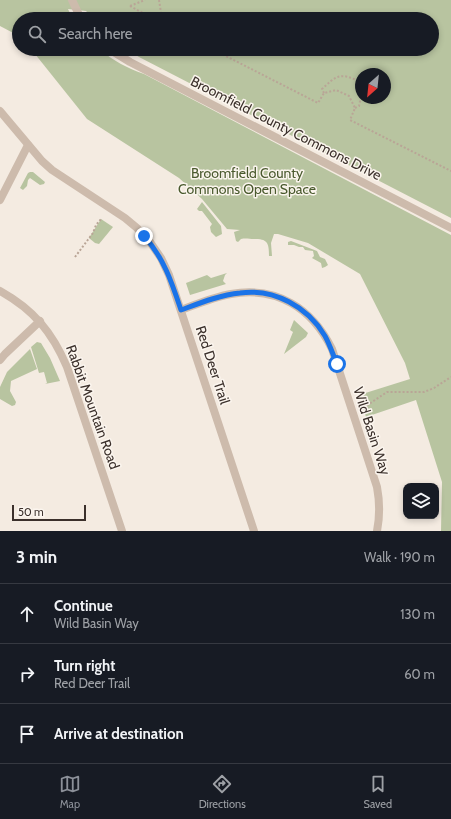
<!DOCTYPE html>
<html lang="en">
<head>
<meta charset="utf-8">
<style>
  body { margin:0; font-family:Cabin,sans-serif; background:#242831; color:#f1f3f6 }
  .controls { position:absolute; right:12px; bottom:12px; display:grid; overflow:hidden; border-radius:8px; box-shadow:0 2px 6px #0003 }
  .controls button { width:36px; height:36px; display:grid; place-items:center; padding:0; border:0; border-bottom:1px solid #363941; background:#171b24; color:#f1f3f6; font:20px sans-serif }
  .compass { position:absolute; left:355px; top:68px; width:36px; height:36px; border-radius:50%; background:#171b24; box-shadow:0 2px 6px #0003; rotate:207deg }
  .scale { position:absolute; left:12px; bottom:10px; width:74px; box-sizing:border-box; padding-left:4px; border:2px solid #3b302b; border-top:0; font-size:11px; line-height:14px; white-space:nowrap; color:#3b302b; -webkit-text-stroke:3px #fbf5ee; paint-order:stroke }
  .stop { position:absolute; width:12px; height:12px; margin:-9px; border:3px solid #1a73e8; border-radius:50%; background:#fff }
  .stop.end { background:#1a73e8; border-color:#fff; box-shadow:0 1px 4px #0008 }
  .list { margin:0; padding:0; list-style:none }
  h2 { display:flex; justify-content:space-between; align-items:center; height:52px; margin:0; padding:0 16px; font-size:17px }
  h2 small { font-size:13px; font-weight:400; color:#9ea1a6 }
  .list li { display:grid; grid-template-columns:26px 1fr auto; gap:12px; align-items:center; box-sizing:border-box; height:60px; padding:0 16px; border-top:1px solid #363941 }
  .list b { display:block; font-size:15px; white-space:nowrap }
  .list p { margin:0; font-size:13px; white-space:nowrap; color:#9ea1a6 }
  .list em { font-size:13px; font-style:normal; color:#9ea1a6 }
  .icon { flex:none; width:22px; height:22px; fill:none; stroke:currentColor; stroke-width:2; stroke-linecap:round; stroke-linejoin:round }
  .map { position:relative; flex:none; width:451px; height:531px; overflow:hidden }
  .search { position:absolute; background:#171b24; box-shadow:0 2px 6px #0003; left:12px; right:12px; top:12px; height:44px; display:flex; align-items:center; gap:10px; box-sizing:border-box; padding:0 14px; border-radius:22px; color:#9ea1a6; font-size:15px }
  .sheet { height:232px; background:#171b24 }
  nav { display:flex; justify-content:space-around; align-items:center; box-sizing:border-box; height:56px; border-top:1px solid #363941; background:#171b24; font-size:11px; color:#9ea1a6 }
  nav a { display:grid; justify-items:center; gap:2px }
  nav .on { color:#8c9099 }
  .map>svg:first-child { display:block }
</style>
</head>
<body>
<div class="map">
<svg width="451" height="531" viewBox="0 0 451 531">
  <rect width="100%" height="100%" fill="#f4ebe1"/>
  <!-- green -->
  <g fill="#b8c4a0" fill-rule="evenodd">
    <path d="M0 0H451V218L139 57 126 49H432V19H94L86 11 68 9 73 19H19V36L0 26ZM361 74H385V98H361Z"/>
    <path d="M31 49H100C113 61 127 68 144 74L451 235V531H441L442 482 416 400 366 417 359 395 410 379 405 363 360 274 308 243 278 234H274L271 243 272 256H269C269 242 267 239 254 239 249 239 246 238 241 239L238 242 236 241 234 232 240 230 227 229 202 199 179 178 87 119Z"/>
    <path d="M30 172H33L45 182 44 184 40 185 30 178 28 180 27 186 23 190 20 188 28 173Z"/>
    <path d="M202 202 221 226 222 234 216 237 211 232 210 227 212 224 202 211H199L197 209Z"/>
    <path d="M101 219 113 227 99 244 95 243 89 238Z"/>
    <path d="M291 241 317 251 320 257 325 259 328 265 325 267 322 268 321 263 312 258 314 256 313 251 305 250 303 247H299L294 245H288V242Z"/>
    <path d="M227 273 225 275 223 281 226 284 190 295 186 283 207 275 211 278Z"/>
    <path d="M294 320 308 333 306 337 284 354 293 332 290 330Z"/>
    <path d="M37 342 41 343 50 358 60 381 45 384 47 383 44 372 39 373 31 347Z"/>
    <path d="M30 349 37 369 11 381 10 391 16 402 15 405 12 406 0 399V387L7 372Z"/>
  </g>
  <g fill="none" stroke-linecap="round" stroke-linejoin="round">
    <!-- path -->
    <g stroke="#b9a596" stroke-width="2" stroke-dasharray="2 2" stroke-linecap="butt">
      <path d="M159 0 162 19"/>
      <path d="M130 6 154 19"/>
      <path d="M130 6 145 0"/>
      <path d="M212 49 318 103 324 93 336 90 349 96 355 108 350 120 451 171"/>
      <path d="M324 93 322 89C336 76 340 72 358 81L361 90"/>
      <path d="M355 108 359 106 361 97"/>
      <path d="M75 257 93 233 96 225 101 219"/>
      <path d="M360 410 387 392H424L434 388 451 377"/>
    </g>
    <!-- street -->
    <g stroke="#cdbbac" stroke-width="8">
      <path d="M72 0 81 19"/>
      <path d="M109 49 130 62 451 228"/>
      <path d="M0 111 42 161 52 170 125 218 137 228 150 242 161 258 169 275 254 531"/>
      <path d="M0 200 28 145"/>
      <path d="M0 291C34 310 52 332 67 367L122 531"/>
      <path d="M181 310C197 304 214 297 231 294 277 286 312 308 332 349L377 487C380 503 380 516 377 531"/>
      <path d="M0 360 5 354 40 321"/>
    </g>
  </g>
  <g fill="none" stroke-linecap="round" stroke-linejoin="round">
    <!-- route -->
    <path stroke="#1a73e8" stroke-width="5" d="M144 236C164 258 172 283 181 310 200 303 220 295 240 293 274 288 308 307 325 336 330 345 333 355 337 364"/>
  </g>
  <g text-anchor="middle" dominant-baseline="central" stroke-width="3" stroke-linejoin="round" paint-order="stroke">
    <!-- street labels -->
    <g font-size="14" fill="#3b302b" stroke="#fbf5ee">
      <text transform="translate(286 128) rotate(27)">Broomfield County Commons Drive</text>
      <text transform="translate(213 365) rotate(72)">Red Deer Trail</text>
      <text transform="translate(93 407) rotate(70)">Rabbit Mountain Road</text>
      <text transform="translate(372 431) rotate(72)">Wild Basin Way</text>
    </g>
    <!-- park labels -->
    <g font-size="14" fill="#4a5a2e" stroke="#fbf5ee">
      <text x="247" y="173">Broomfield County<tspan x="247" dy="16">Commons Open Space</tspan></text>
    </g>
  </g>
</svg>
<div class="controls">
<button><svg class="icon" aria-label="layers" viewBox="0 0 24 24"><path d="M12 4l9 5-9 5-9-5zM3 14l9 5 9-5"/></svg></button>
</div>
<svg class="compass" viewBox="-18 -18 36 36"><path d="M0-13l5 13h-10z" fill="#e53935"/><path d="M0 13l5-13h-10z" fill="#9ea1a6"/></svg>
<div class="scale">50 m</div>
<div class="stop" style="left:337px;top:364px"></div>
<div class="stop end" style="left:144px;top:236px"></div>
<div class="search"><svg class="icon" aria-label="search" viewBox="0 0 24 24"><circle cx="10" cy="10" r="6"/><path d="M15 15l6 6"/></svg>Search here</div>
</div>
<section class="sheet">
<h2>3 min<small>Walk · 190 m</small></h2>
<ul class="list">
<li><svg class="icon" aria-label="ahead" viewBox="0 0 24 24"><path d="M12 20V5M6 11l6-6 6 6"/></svg><div><b>Continue</b><p>Wild Basin Way</p></div><em>130 m</em></li>
<li><svg class="icon" aria-label="right" viewBox="0 0 24 24"><path d="M7 20v-9h11M14 6l5 5-5 5"/></svg><div><b>Turn right</b><p>Red Deer Trail</p></div><em>60 m</em></li>
<li><svg class="icon" aria-label="arrive" viewBox="0 0 24 24"><path d="M6 21V4h12l-3 4 3 4H6"/></svg><div><b>Arrive at destination</b></div></li>
</ul>
</section>
<nav>
<a class="on"><svg class="icon" aria-label="map" viewBox="0 0 24 24"><path d="M3 6l6-2 6 2 6-2v14l-6 2-6-2-6 2zM9 4v14M15 6v14"/></svg>Map</a>
<a><svg class="icon" aria-label="directions" viewBox="0 0 24 24"><path d="M12 3l9 9-9 9-9-9zM9 14v-3h6M13 9l2 2-2 2"/></svg>Directions</a>
<a><svg class="icon" aria-label="saved" viewBox="0 0 24 24"><path d="M7 4h10v16l-5-4-5 4z"/></svg>Saved</a>
</nav>
</body>
</html>
